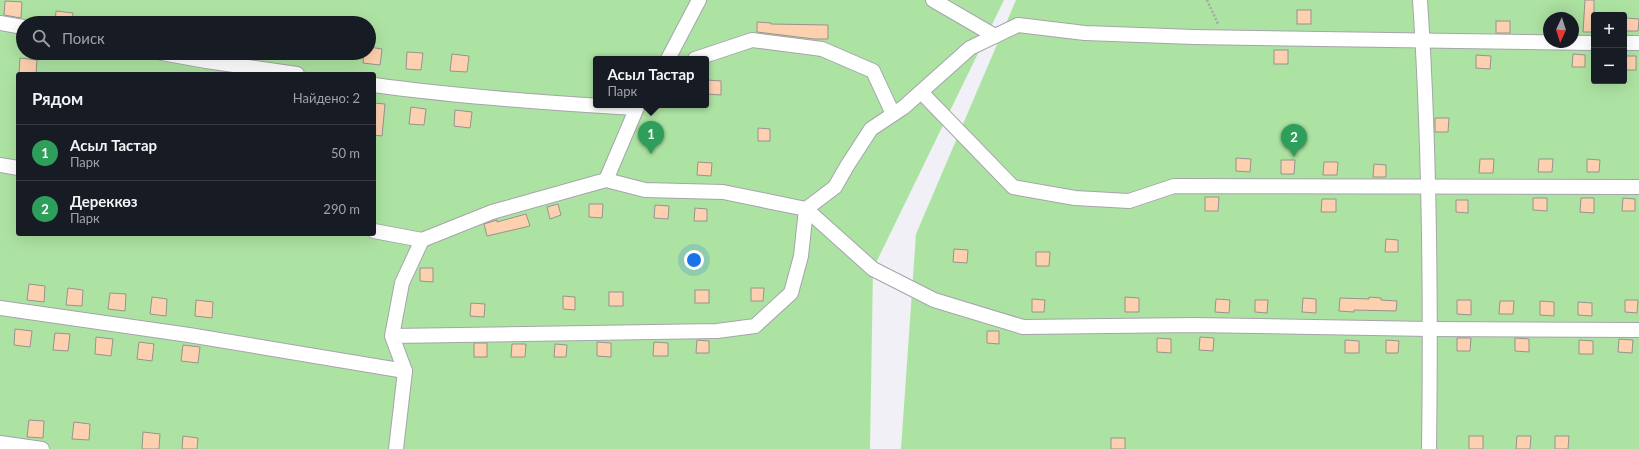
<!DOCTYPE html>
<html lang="ru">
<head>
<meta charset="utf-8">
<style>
  body { margin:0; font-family:Lato,sans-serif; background:#242831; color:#f1f3f6 }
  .controls { position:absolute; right:12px; top:12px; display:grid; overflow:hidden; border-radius:4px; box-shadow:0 4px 16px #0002 }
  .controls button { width:36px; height:36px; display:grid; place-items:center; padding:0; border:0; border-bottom:1px solid #363941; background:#171b24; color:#f1f3f6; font:20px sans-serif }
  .compass { position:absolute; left:1543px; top:12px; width:36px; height:36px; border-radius:50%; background:#171b24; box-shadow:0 4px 16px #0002; rotate:184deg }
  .you { position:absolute; left:694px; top:260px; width:14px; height:14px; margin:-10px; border:3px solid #fff; border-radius:50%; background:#1a73e8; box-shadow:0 0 0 6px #1a73e833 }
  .badge { display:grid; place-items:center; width:26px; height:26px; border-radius:50%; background:#8c9099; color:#fff; font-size:13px; font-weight:700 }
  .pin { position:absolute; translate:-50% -33px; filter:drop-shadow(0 1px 2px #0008) }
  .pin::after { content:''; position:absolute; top:21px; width:14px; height:12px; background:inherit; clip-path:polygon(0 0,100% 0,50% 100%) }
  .popup { position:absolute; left:593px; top:56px; width:116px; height:52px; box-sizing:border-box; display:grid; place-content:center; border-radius:4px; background:#171b24; filter:drop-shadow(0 1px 3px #0005); font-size:13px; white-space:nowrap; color:#9ea1a6 }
  .popup b { font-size:15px; color:#f1f3f6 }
  .popup::after { content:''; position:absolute; left:50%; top:100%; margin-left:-8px; border:8px solid transparent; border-top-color:#171b24 }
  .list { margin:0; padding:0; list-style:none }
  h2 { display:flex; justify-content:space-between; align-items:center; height:52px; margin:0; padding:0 16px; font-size:17px }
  h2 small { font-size:13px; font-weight:400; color:#9ea1a6 }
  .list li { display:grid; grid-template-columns:26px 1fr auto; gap:12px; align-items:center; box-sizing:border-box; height:56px; padding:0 16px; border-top:1px solid #363941 }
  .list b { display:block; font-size:15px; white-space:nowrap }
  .list p { margin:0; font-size:13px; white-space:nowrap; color:#9ea1a6 }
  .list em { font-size:13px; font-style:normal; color:#9ea1a6 }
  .icon { flex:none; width:22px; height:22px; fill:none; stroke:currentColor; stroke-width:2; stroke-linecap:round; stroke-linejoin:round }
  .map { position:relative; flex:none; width:1639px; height:449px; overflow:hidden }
  .search { position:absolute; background:#171b24; box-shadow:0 4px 16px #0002; left:16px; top:16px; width:360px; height:44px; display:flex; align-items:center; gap:10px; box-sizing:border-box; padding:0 14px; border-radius:22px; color:#9ea1a6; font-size:15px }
  .panel { position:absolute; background:#171b24; box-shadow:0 4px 16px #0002; left:16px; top:72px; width:360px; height:164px; border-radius:4px }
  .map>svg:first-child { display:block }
</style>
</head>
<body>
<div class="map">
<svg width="1639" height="449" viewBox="0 0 1639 449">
  <rect width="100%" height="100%" fill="#f0f0f6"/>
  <!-- green -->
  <g fill="#ade3a2" fill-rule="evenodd">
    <path d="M0 0H1004L873 269 870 449H0ZM23 23H369V53H23ZM596 59H706V105H596ZM18 74H374V234H18Z"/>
    <path d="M1016 0H1639V449H901L916 234ZM1594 15H1624V81H1594ZM1549 18H1573V42H1549Z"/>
  </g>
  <!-- building -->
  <g fill="#fdd1af" stroke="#97928f">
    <path d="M1585 0H1594V32H1583Z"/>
    <path d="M5 1 22 2 21 18 4 15Z"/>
    <rect x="1297" y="10" width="14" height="14"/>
    <path d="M56 11 73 13 72 23H55Z"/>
    <path d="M1626 18 1639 19 1638 31H1626Z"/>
    <rect x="1496" y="21" width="14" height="12"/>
    <path d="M757 22 771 23V24L828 25V39H814L757 32Z"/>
    <path d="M369 47 382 49 380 65 363 63 364 53H369Z"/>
    <rect x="1274" y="50" width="14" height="14"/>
    <path d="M407 52 423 53 421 70 406 69Z"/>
    <path d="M452 54 469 56 467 72 450 71Z"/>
    <path d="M1573 54 1585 55V67H1572Z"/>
    <path d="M1476 55 1491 56 1490 69 1476 68Z"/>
    <rect x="1624" y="56" width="12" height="14"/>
    <path d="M20 58 37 60 36 74H19Z"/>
    <path d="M707 80 721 81V95L707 94Z"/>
    <path d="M374 103 385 104 382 136 374 135Z"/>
    <path d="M411 107 426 109 424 125 409 124Z"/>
    <path d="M455 110 472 112 470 128 454 126Z"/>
    <path d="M1435 118H1449L1448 132H1435Z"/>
    <path d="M758 128 770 129V141H758Z"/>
    <path d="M1236 158 1251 159 1250 172 1236 171Z"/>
    <path d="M1480 159H1494L1493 173H1479Z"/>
    <path d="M1539 159H1553L1552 172H1538Z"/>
    <path d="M1587 159 1600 160 1599 172H1587Z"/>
    <path d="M1281 160H1295L1294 174H1281Z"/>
    <path d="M698 162 712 163 711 176 697 175Z"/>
    <path d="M1324 162H1338L1337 175H1323Z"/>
    <path d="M1374 164 1386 165V177H1373Z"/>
    <path d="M1205 197H1219L1218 211H1205Z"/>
    <path d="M1533 198H1547V211L1533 210Z"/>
    <path d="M1581 198H1594V213L1580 212Z"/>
    <path d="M1623 198 1635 199V211H1622Z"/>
    <path d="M1322 199H1336V212H1321Z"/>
    <path d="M1456 200H1468V213L1456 212Z"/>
    <path d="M558 204 561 215 550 219 547 207Z"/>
    <path d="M589 204H603L602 218 589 217Z"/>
    <path d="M655 205 669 206 668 219 654 218Z"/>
    <path d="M695 208 707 209V221H694Z"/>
    <path d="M526 214 530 226 487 236 484 224 497 220V222Z"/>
    <path d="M1386 239 1398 240V252H1385Z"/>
    <path d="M954 249 968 250 967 263 953 262Z"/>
    <path d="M1036 252H1050L1049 266H1036Z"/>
    <path d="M420 268H433V282L420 281Z"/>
    <path d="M29 284 45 286 44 302 27 300Z"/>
    <path d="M68 288 83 290 82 306 66 305Z"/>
    <path d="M751 288H764L763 301H751Z"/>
    <rect x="695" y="290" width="14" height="13"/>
    <rect x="609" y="292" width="14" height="14"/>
    <path d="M110 293 126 294 125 311 108 309Z"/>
    <path d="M563 296 575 297V310L563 309Z"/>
    <path d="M152 297 167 299 166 316 150 314Z"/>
    <path d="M1125 297 1139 298V312H1125Z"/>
    <path d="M1369 297 1381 298V300L1397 301 1396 311 1354 310V312L1339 311 1340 298 1369 299Z"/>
    <path d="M1303 298 1316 299V313L1302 312Z"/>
    <path d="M1032 299 1045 300 1044 312H1032Z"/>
    <path d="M1216 299 1230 300 1229 313 1215 312Z"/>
    <path d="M196 300 213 302 212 318 195 316Z"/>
    <path d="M1255 300H1268L1267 313 1255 312Z"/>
    <path d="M1457 300H1471V315L1457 314Z"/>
    <path d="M1625 300H1638L1637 313 1625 312Z"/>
    <path d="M1500 301H1514L1513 314H1499Z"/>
    <path d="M1540 301 1554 302V316L1540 315Z"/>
    <path d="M1578 302 1592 303V316L1578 315Z"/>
    <path d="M471 303 485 304 484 317 470 316Z"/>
    <path d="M15 329 32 331 30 347 14 345Z"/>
    <path d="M987 331H999V344L987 343Z"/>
    <path d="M55 333 70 334 68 351 53 350Z"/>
    <path d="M96 337 113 339 111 356 95 354Z"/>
    <path d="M1200 337 1214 338 1213 351 1199 350Z"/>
    <path d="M1157 338 1171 339V353L1157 352Z"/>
    <path d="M1457 338H1471L1470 351H1457Z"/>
    <path d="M1515 338 1529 339V352L1515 351Z"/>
    <path d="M1619 339 1633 340 1632 353 1618 352Z"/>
    <path d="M697 340 709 341V353H696Z"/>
    <path d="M1345 340 1359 341V353H1345Z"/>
    <path d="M1386 340 1399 341 1398 353H1386Z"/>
    <path d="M1579 340 1593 341V354H1579Z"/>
    <path d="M139 342 154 344 152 361 137 359Z"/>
    <path d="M597 342 611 343V357L597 356Z"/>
    <path d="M654 342 668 343V356H653Z"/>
    <rect x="474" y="343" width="13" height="14"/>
    <path d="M512 344H526L525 357H511Z"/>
    <path d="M555 344 567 345 566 357H554Z"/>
    <path d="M183 345 200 347 198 363 181 361Z"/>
    <path d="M29 420 44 421 43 438 27 437Z"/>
    <path d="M74 422 90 424 89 440 72 439Z"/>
    <path d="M143 432 160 434 159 449H142Z"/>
    <path d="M183 436 198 438 197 449H182Z"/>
    <rect x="1469" y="436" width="14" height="13"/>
    <path d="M1517 436H1531L1530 449H1516Z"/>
    <path d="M1555 436H1569L1568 449H1555Z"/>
    <rect x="1111" y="438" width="14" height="11"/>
  </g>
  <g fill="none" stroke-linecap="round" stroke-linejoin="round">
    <defs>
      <g id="minor">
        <path d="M933 0 995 36"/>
        <path d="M1420 0C1430 150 1431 299 1429 449"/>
        <path d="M0 23 23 27"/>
        <path d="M1594 43 1194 37 1085 33 1018 25 970 48 904 107 871 129 847 166 835 187 806 209 873 269 934 300 1023 327 1194 325 1430 329 1639 330"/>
        <path d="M1624 43H1639"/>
        <path d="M162 53 206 61 297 74"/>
        <path d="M668 59 699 0"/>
        <path d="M695 59 752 40 822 49 873 71 893 114"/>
        <path d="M374 85C461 97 548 103 635 108"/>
        <path d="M921 92 1013 187 1075 198 1129 201 1174 186 1639 187"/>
        <path d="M0 165 18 168"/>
        <path d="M606 180 638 105"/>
        <path d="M374 231 422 240"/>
        <path d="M0 308 189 335 405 371 392 336 402 283 422 240 492 212 606 180 645 190 723 192 806 209 801 256 791 293 755 326 717 331 392 336"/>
        <path d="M0 443 42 449"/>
        <path d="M396 449 405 371"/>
      </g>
    </defs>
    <!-- minor casing -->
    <use href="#minor" stroke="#a4a5aa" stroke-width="16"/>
    <!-- path -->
    <path stroke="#a5a5aa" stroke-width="2.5" stroke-dasharray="2 2" stroke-linecap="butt" d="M1207 0 1218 24"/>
    <!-- minor -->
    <use href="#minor" stroke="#fff" stroke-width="14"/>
  </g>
</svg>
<div class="controls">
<button>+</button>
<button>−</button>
</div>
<svg class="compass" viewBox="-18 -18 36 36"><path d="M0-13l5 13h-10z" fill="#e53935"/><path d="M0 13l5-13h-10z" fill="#9ea1a6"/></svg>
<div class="you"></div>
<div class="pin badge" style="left:651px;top:154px;background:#2e9e5b">1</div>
<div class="popup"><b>Асыл Тастар</b>Парк</div>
<div class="pin badge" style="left:1294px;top:157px;background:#2e9e5b">2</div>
<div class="search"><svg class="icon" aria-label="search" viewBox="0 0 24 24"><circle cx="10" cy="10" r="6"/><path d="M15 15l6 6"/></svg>Поиск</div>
<section class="panel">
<h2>Рядом<small>Найдено: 2</small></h2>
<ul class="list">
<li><span class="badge" style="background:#2e9e5b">1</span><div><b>Асыл Тастар</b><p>Парк</p></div><em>50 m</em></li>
<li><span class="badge" style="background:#2e9e5b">2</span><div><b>Дереккөз</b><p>Парк</p></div><em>290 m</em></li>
</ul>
</section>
</div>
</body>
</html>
